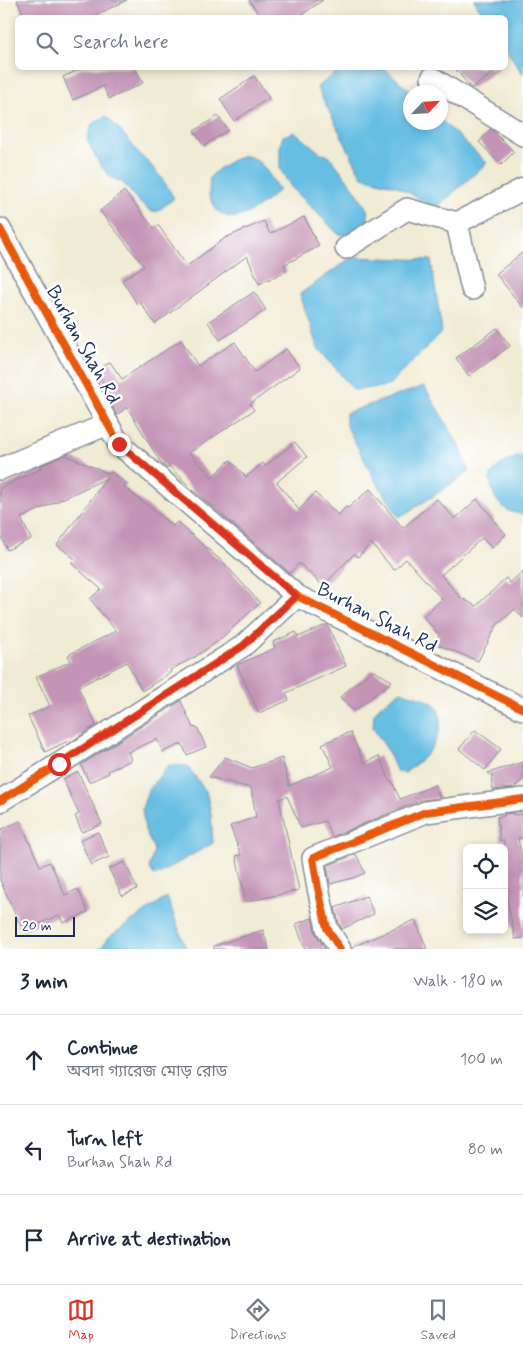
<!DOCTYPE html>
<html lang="en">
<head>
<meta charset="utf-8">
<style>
  body { margin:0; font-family:Mynerve,"Noto Sans Bengali",sans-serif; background:#f6f6f7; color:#1f2937 }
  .controls { position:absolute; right:15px; bottom:15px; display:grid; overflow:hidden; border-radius:8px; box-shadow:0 2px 8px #0003 }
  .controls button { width:45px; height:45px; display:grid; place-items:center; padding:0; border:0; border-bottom:1px solid #e0e1e3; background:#fff; color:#1f2937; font:25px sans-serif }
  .compass { position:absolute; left:403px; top:85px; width:45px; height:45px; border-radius:50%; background:#fff; box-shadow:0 2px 8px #0003; rotate:65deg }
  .scale { position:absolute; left:15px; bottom:12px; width:60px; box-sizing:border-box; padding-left:5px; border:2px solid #1b2f5e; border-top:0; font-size:14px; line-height:18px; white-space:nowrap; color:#1b2f5e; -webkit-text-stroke:4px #fff; paint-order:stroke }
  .stop { position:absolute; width:15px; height:15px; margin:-11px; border:4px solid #d93025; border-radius:50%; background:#fff }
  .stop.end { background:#d93025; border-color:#fff; box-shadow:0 1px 5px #0008 }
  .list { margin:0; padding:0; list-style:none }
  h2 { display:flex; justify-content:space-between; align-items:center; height:65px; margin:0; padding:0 20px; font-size:21px }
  h2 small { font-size:16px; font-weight:400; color:#747a83 }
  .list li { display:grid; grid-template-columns:32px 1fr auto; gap:15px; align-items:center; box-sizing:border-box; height:90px; padding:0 20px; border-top:1px solid #e0e1e3 }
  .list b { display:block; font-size:19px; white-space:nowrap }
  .list p { margin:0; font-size:16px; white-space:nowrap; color:#747a83 }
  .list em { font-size:16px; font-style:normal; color:#747a83 }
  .icon { flex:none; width:28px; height:28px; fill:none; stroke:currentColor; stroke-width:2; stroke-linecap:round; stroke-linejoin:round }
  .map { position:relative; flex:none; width:523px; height:949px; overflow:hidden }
  .search { position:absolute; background:#fff; box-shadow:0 2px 8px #0003; left:15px; right:15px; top:15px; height:55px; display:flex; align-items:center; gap:12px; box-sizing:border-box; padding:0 18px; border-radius:8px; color:#747a83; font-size:19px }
  .sheet { height:335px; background:#fff }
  nav { display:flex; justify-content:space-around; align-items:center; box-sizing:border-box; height:70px; border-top:1px solid #e0e1e3; background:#fff; font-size:14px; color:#747a83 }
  nav a { display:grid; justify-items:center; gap:2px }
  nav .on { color:#d93025 }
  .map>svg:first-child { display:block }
</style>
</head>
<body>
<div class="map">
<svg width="523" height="949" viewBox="0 0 523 949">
  <rect width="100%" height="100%" fill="#fff"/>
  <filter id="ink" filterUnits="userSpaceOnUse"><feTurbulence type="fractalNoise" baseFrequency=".02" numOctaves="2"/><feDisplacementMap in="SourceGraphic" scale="10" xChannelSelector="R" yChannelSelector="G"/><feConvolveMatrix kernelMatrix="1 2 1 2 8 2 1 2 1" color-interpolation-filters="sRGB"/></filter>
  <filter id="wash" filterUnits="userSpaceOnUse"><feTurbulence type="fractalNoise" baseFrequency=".0096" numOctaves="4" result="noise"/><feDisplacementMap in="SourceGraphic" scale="20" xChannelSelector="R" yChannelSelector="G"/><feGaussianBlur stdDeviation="1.12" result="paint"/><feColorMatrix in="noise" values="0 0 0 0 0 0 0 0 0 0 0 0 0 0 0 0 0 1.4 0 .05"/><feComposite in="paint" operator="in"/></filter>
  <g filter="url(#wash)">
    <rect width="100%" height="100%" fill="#f0ebd3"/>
    <!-- water -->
    <g fill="#66bee3" stroke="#4076a0">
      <path d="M474 0H523V75L506 48V18L485 17Z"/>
      <path d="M343 68H384L411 92 410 122H440L441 120 487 163 436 208 397 186 362 177 317 87Z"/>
      <path d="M106 116 126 137 140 155 149 163 163 180 174 198 158 211 152 212 140 203 122 182 110 177 99 163 87 140 92 124Z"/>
      <path d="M295 132 319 152 330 157 341 171 356 191 367 209 369 227 357 236 338 234 291 187 280 169V146L283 136Z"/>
      <path d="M244 156C261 156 270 177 279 190 269 199 246 219 231 217 227 217 221 213 217 211L209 195 210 177C220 167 230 160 244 156Z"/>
      <path d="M352 257 431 260 442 332 388 386 354 390 317 347 300 294Z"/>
      <path d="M424 386 461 449 469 472 432 497 399 517 375 480 346 425V413Z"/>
      <path d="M523 455V514C506 513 496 504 492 489 490 483 489 479 493 473 499 463 512 459 523 455Z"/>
      <path d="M401 691C410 695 422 697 431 702 449 714 438 742 426 755 420 761 412 767 405 773L397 772 387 749 373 728 374 714 380 706Z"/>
      <path d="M169 765 187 766 206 791 211 813 213 843 155 876 149 868 154 850 145 830 142 809 148 790Z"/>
      <path d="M167 897 186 949H101L109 937Z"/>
    </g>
    <g id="blocks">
      <!-- building -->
      <g fill="#c494b6">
        <path d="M17 0H127L90 18H25Z"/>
        <path d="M249 0H323L297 18H261Z"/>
        <path d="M83 68H135L143 83 109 99 103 86 73 100 63 77Z"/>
        <path d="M455 68H500L472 88 469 86Z"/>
        <path d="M254 76 269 98 234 121 220 99Z"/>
        <path d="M218 116 228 130 204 146 194 131Z"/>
        <path d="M491 129 514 152 501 165 479 142Z"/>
        <path d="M124 191 154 228 158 225 187 266 225 238 264 221 270 234 304 217 319 246 284 265 287 271 259 284 247 256 155 324 140 302 137 304 122 280 144 266 100 211Z"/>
        <path d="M523 252V308L496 274Z"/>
        <path d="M254 292 266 310 220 340 208 322Z"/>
        <path d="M497 328 510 346 469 376 456 358Z"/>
        <path d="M181 340 198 366 235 342 255 372 286 349 300 368 250 404 254 410 189 453 212 477 230 460 246 477 263 463 265 466 295 442 307 457 277 482 299 510 315 493 338 515 346 507 348 508 370 489 403 528 437 499 455 519 477 499 494 519 493 520 506 534 492 548 482 538 441 575 460 597 476 606 506 578 510 583 523 571V618L515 609 497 625 478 661 436 644 439 635 423 616 442 599 406 559 394 570 371 543 358 557 354 554 323 586 299 563 290 573 193 490 169 466 167 468 161 463 127 407 117 415 108 397 111 395 96 371 110 362 122 379Z"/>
        <path d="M65 455 110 474 111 472 127 484 124 487 173 526 177 522 225 564 260 603 218 641 195 657 170 670 171 672 142 691 127 662 78 687 96 725 71 742 70 740 45 752 28 716 50 706 36 677 71 661 68 655 116 631 90 599 101 589 71 563 75 559 57 545 107 478 21 518 31 539 7 550 0 534V488L41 469 40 466Z"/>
        <path d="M326 625 328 626 346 666 286 693 289 700 259 713 237 665 275 648 273 642 296 632 298 637Z"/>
        <path d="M372 670 392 681 354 711 340 697Z"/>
        <path d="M181 701 193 728 197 727 206 747 187 755 182 744 163 752 157 739 128 752 131 760 108 771 109 773 89 782 81 765Z"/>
        <path d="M475 730 501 749 485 770 459 749Z"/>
        <path d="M350 732 364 763 379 756 390 781 391 780 400 799 435 785 440 798 421 800 332 837 325 821 301 828 287 796 279 799 299 890 246 902 236 856 241 855 230 826 256 817 251 788 209 777 225 757 252 768 282 758 289 786 333 767 322 744Z"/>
        <path d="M523 762V779L514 788 493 790 491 778 493 777 488 773Z"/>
        <path d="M78 772 102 824 82 832 75 816 79 814 63 779Z"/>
        <path d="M513 813V815L523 814V838H518L523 865V938L515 939 504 883V840L500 841 497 817 504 816V814Z"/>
        <path d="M20 821 40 866 50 862 65 895 78 889 88 912 63 923 59 915 23 931 0 880V830Z"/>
        <path d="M98 832 109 857 91 865 80 840Z"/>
        <path d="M356 854 365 873 353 878 330 884 327 866Z"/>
        <path d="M125 862 137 889 122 896 109 869Z"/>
        <path d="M366 896 374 914 342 929 339 923 335 908Z"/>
        <path d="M312 918 316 934 325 949H305L296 924Z"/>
        <path d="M415 920 427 949H352V947Z"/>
        <path d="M263 930 269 949H214V946Z"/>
      </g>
    </g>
  </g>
  <g filter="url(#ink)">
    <use href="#blocks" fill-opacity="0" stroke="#868d98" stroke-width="1"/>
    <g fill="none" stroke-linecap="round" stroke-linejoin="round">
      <defs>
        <g id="minor">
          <path d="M432 78 523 135"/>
          <path d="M457 223 472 289"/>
          <path d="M0 229 119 444 297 596 523 709"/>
          <path d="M346 248 407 209 457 223 523 189"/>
          <path d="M0 469 108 424"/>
          <path d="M0 801 59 764 243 646 297 596"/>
          <path d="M340 949 327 928 318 888 313 858 426 812 523 799"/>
        </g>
      </defs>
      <!-- minor casing -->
      <use href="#minor" stroke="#868d98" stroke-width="24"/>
      <!-- minor -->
      <use href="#minor" stroke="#fff" stroke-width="21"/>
      <defs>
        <g id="cycleway">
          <path d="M0 229 119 444 297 596 523 709"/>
          <path d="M0 801 59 764 243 646 297 596"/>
          <path d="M340 949 327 928 318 888 313 858 426 812 523 799"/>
        </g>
      </defs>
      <!-- cycleway casing -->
      <use href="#cycleway" stroke="#fff" stroke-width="11"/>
      <!-- cycleway -->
      <use href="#cycleway" stroke="#e8590c" stroke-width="8"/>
    </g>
  </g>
  <g fill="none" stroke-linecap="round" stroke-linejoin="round" filter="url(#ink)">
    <!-- route -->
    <path stroke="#d93025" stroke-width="6" d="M59 764 243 646 296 596 119 444"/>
  </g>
  <g text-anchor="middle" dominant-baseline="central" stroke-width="5" stroke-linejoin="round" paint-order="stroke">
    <!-- street labels -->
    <g font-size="20" fill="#1b2f5e" stroke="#fff">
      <text transform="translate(83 345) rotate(61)">Burhan Shah Rd</text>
      <text transform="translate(377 618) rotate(27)">Burhan Shah Rd</text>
    </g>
  </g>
</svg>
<div class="controls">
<button><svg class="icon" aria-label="locate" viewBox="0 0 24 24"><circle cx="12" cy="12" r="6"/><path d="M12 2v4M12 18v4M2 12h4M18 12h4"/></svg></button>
<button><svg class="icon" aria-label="layers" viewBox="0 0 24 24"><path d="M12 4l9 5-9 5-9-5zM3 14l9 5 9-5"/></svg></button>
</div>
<svg class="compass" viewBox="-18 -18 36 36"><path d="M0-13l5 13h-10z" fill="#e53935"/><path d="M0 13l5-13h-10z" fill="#747a83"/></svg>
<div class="scale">20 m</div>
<div class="stop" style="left:59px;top:764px"></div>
<div class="stop end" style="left:119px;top:444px"></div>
<div class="search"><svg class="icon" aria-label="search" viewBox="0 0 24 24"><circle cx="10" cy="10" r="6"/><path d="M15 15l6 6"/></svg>Search here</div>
</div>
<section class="sheet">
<h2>3 min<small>Walk · 180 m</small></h2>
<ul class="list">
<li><svg class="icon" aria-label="ahead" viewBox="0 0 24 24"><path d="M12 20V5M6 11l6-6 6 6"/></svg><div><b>Continue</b><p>অবদা গ্যারেজ মোড় রোড</p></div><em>100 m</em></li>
<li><svg class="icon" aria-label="left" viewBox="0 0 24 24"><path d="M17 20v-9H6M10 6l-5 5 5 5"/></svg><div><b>Turn left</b><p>Burhan Shah Rd</p></div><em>80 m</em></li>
<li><svg class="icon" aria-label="arrive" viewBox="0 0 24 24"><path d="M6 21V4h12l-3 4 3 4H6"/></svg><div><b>Arrive at destination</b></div></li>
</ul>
</section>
<nav>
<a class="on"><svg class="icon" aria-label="map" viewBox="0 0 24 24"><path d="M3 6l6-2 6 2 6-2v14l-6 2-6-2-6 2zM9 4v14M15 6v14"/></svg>Map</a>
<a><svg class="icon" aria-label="directions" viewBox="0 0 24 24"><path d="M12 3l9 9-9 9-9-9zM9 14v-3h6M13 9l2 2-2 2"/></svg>Directions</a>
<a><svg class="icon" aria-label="saved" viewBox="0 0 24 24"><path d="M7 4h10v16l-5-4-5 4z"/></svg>Saved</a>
</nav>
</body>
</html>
